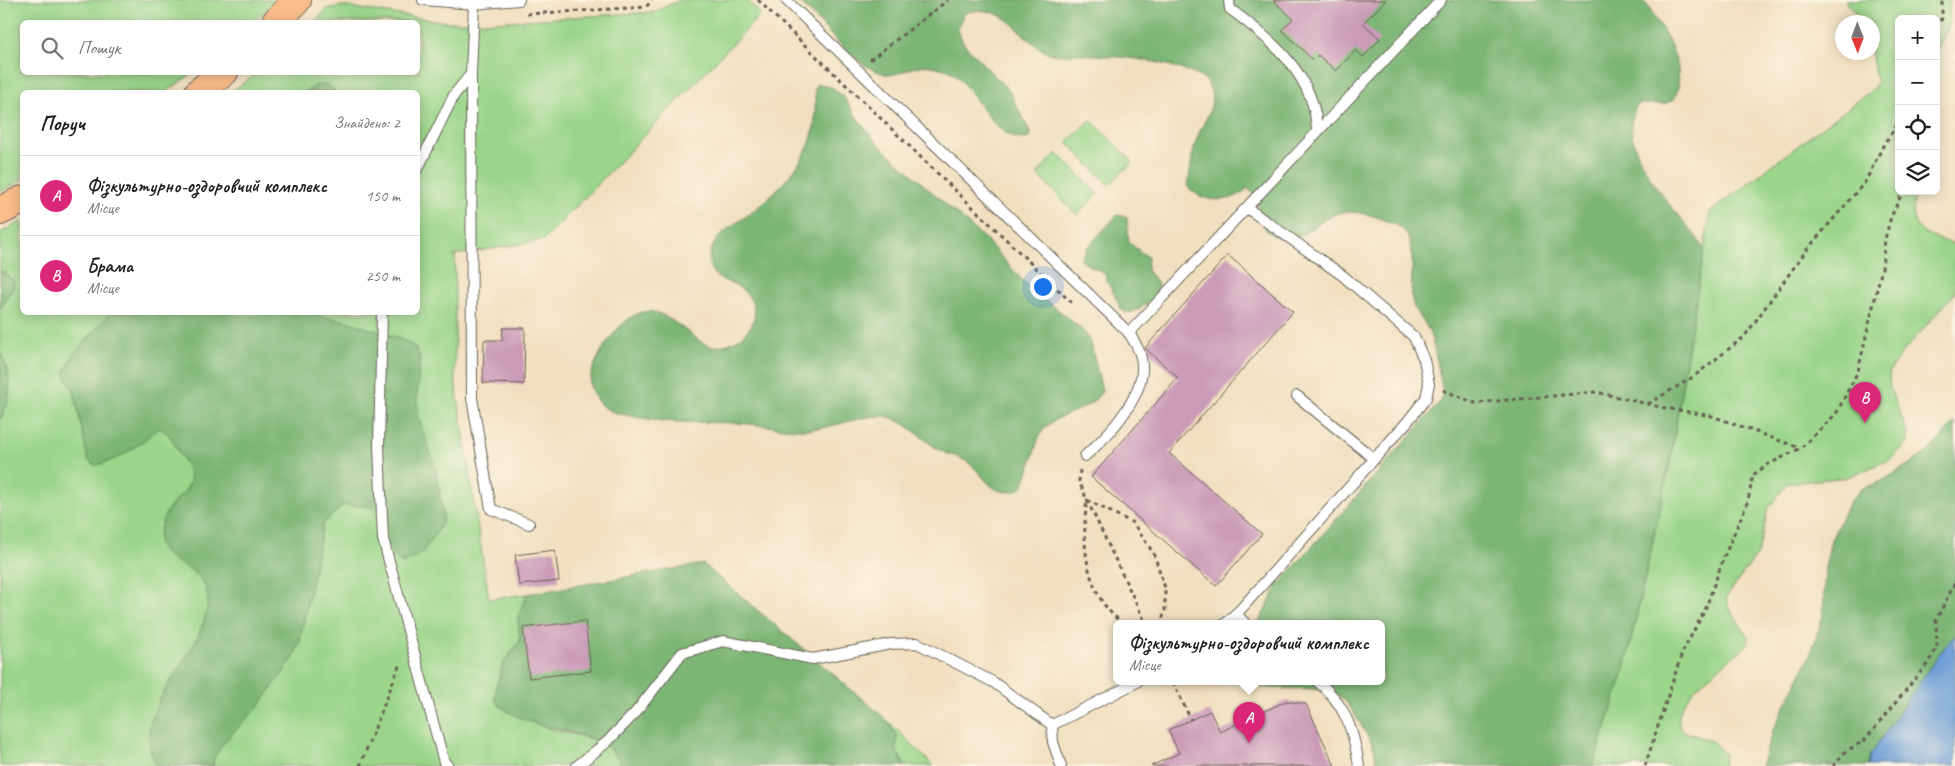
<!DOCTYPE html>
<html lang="uk">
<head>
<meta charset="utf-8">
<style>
  body { margin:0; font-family:Caveat,sans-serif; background:#f6f6f6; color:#202124 }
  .controls { position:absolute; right:15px; top:15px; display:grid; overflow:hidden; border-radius:8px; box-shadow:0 2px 12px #0003 }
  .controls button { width:45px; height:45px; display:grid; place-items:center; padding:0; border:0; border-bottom:1px solid #e0e0e0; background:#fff; color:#202124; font:25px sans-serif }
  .compass { position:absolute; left:1835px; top:15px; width:45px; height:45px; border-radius:50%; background:#fff; box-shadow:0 2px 12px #0003; rotate:179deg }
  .you { position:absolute; left:1042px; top:286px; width:18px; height:18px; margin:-12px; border:4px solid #fff; border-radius:50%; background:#1a73e8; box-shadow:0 0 0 8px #1a73e833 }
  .badge { display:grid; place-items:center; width:32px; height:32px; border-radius:50%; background:#db2777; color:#fff; font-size:16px; font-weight:700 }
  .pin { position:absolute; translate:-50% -41px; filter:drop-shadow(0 1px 2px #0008) }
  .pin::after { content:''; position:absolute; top:26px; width:18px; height:15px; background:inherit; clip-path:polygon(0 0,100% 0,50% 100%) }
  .popup { position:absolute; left:1113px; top:620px; width:272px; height:65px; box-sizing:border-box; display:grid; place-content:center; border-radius:8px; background:#fff; filter:drop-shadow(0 1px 4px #0005); font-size:16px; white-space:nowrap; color:#757577 }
  .popup b { font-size:19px; color:#202124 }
  .popup::after { content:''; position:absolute; left:50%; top:100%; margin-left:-10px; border:10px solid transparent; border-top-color:#fff }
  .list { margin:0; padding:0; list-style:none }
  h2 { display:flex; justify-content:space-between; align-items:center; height:65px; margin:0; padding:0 20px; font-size:21px }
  h2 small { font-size:16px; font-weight:400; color:#757577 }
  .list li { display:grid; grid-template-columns:32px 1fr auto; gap:15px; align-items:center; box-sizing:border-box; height:80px; padding:0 20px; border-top:1px solid #e0e0e0 }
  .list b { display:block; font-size:19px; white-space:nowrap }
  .list p { margin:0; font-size:16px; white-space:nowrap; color:#757577 }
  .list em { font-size:16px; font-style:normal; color:#757577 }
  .icon { flex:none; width:28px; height:28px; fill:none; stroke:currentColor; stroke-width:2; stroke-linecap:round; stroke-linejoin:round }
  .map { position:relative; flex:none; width:1955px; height:766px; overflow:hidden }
  .search { position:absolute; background:#fff; box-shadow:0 2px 12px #0003; left:20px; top:20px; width:400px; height:55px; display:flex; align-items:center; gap:12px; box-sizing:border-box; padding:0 18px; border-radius:8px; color:#757577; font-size:19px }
  .panel { position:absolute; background:#fff; box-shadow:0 2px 12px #0003; left:20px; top:90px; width:400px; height:225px; border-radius:8px }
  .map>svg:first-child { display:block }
</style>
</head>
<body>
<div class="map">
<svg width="1955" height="766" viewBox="0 0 1955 766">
  <rect width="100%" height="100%" fill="#fcf5e5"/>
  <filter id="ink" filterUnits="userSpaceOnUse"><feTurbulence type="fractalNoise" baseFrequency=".02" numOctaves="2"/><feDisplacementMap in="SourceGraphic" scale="10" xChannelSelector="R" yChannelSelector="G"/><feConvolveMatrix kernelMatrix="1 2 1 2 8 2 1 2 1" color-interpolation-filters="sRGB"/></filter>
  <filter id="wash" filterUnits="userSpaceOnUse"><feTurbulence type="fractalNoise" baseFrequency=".0096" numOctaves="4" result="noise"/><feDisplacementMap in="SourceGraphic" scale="20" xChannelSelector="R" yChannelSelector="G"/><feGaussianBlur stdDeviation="1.12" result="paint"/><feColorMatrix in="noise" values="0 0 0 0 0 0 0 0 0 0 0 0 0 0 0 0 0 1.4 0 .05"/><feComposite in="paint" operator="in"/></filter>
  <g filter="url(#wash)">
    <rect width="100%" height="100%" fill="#f1dfbf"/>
    <!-- green -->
    <g fill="#9ad589" stroke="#5b7852">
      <path d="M0 0H277L254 22H22V72L193 73 166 92H22V180L0 192Z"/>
      <path d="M680 0H747L761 14 544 240 455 255V378L489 599 527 594 518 617 520 641 503 664 496 688 495 701C512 710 531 723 550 729 578 737 609 735 622 766H0V419L9 381 0 353V309L6 273 0 271V233L22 221V312H418V92H230L258 73 418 72V22H315L327 9 342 6 446 22H494L654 12Z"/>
      <path d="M1845 0H1949V25L1936 53V19H1899V191H1917C1911 207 1911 228 1929 236 1938 240 1947 240 1955 246V293L1900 355 1889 373 1890 389 1908 433V443L1889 460 1848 477 1788 483 1769 507 1757 555 1726 597 1729 608 1749 639 1747 645C1731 661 1661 703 1683 731L1713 742 1725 755 1723 766H1593L1625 668 1670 462 1710 212 1872 90 1877 83 1871 53 1872 22H1862Z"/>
      <path d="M1091 120 1133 162 1109 185 1067 142Z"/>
      <path d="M1057 153 1098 194 1077 215 1037 174Z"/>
      <path d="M886 719 934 766H905L896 750 897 736Z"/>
    </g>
    <!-- forest -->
    <g fill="#7bb675" stroke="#4c6948">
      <path d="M797 0H1641L1646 4C1664 30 1689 67 1674 100L1663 104H1638C1616 135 1654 186 1674 210 1684 223 1697 235 1704 250L1670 462 1625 668 1593 766H1375C1378 750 1370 740 1362 727 1355 715 1349 701 1336 694 1318 683 1259 694 1250 682H1382V624H1258L1278 585 1442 400 1443 393C1439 375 1435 342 1427 327 1423 319 1415 314 1413 304 1408 281 1418 256 1406 233 1401 226 1392 223 1384 220 1370 214 1350 209 1336 214 1309 223 1296 255 1266 230 1257 215 1261 195 1245 187L1246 190C1229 204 1203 203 1188 187 1190 173 1191 158 1195 145 1201 121 1222 105 1206 80 1169 59 1122 57 1080 54 1069 54 1057 57 1046 52 1017 36 1005 1 965 13L959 24 958 31 964 44 1009 91 1030 132 1029 138C1000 147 974 92 957 76 952 71 946 69 940 68 913 59 902 78 885 74 852 66 822 21 797 0Z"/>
      <path d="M821 84 833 88 844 97 859 121 878 144 986 240 1022 280 1080 328 1090 339 1102 391C1089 414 1056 411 1042 432 1033 444 1029 488 1016 491 989 497 985 473 966 461 958 456 949 455 941 451 922 440 903 416 880 416 857 416 834 428 811 429 785 430 761 424 736 423 700 422 667 424 631 416 621 414 609 412 601 405 596 400 589 389 590 381 593 357 626 305 654 312 675 317 691 339 711 347 726 346 738 342 748 330 762 314 752 293 733 284 726 281 719 280 714 274 708 265 708 258 712 248 719 232 734 225 748 215 772 197 807 163 813 132 816 119 815 104 815 90L816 85Z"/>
      <path d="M317 85H327L336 92H305Z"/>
      <path d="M1117 215 1127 217 1129 243 1148 257 1147 270 1158 284C1158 299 1140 311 1127 313L1120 309C1118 297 1108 288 1105 274L1083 262 1081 258 1087 248Z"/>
      <path d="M0 271 13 280 14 286 0 309Z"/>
      <path d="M111 312H295L347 321 401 339 415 347 420 358 417 398 419 419 436 470 443 516 442 524 422 553 402 564 393 555 374 507 343 505 323 524 300 641 294 657 259 706 224 742 214 758 213 766H158C128 722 181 673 198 636 235 556 154 573 159 536 160 525 165 513 172 505 179 495 193 488 190 474 187 465 180 455 176 447 172 439 167 430 158 428 140 444 119 462 94 465L88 460 74 391 66 377 65 371 74 354Z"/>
      <path d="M0 353C12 371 13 402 0 419Z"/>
      <path d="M1955 422V635L1937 657 1870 755 1868 766H1761L1773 730 1810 656 1823 615 1825 568 1831 540 1848 504 1861 489 1882 481 1927 453Z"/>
      <path d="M703 564 886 719 897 736 896 750 905 766H622C604 722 530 738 495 701L496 688 503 664 520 641 518 617 527 594Z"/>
    </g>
    <!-- water -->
    <path fill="#6b9dd6" stroke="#445c79" d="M1955 635V766H1868L1870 755 1937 657Z"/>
    <g id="blocks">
      <!-- building -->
      <g fill="#ca9ab7">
        <path d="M1273 0H1386L1363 23 1380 39 1363 57 1356 50 1336 71 1318 55 1313 60 1282 30 1293 19Z"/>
        <path d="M1228 255 1293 312 1169 453 1262 534 1216 586 1091 477 1178 378 1145 348Z"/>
        <path d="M503 328H525L524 384 483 383 484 340H502Z"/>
        <path d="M555 550 559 581 519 585 515 555Z"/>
        <path d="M585 621 591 671 529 678 523 628Z"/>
        <path d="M1286 701 1306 704 1335 766H1151L1179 753 1168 730 1210 711 1220 732Z"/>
      </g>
    </g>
  </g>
  <g filter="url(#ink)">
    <use href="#blocks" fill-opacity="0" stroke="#676055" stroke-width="1"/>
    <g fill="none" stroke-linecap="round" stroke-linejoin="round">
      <defs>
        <g id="lane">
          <path d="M423 0 474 4 519 0"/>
          <path d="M786 0 1129 333C1133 340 1138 347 1140 354 1152 390 1109 435 1085 456"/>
          <path d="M1229 0 1230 9C1272 40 1316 76 1317 132"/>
          <path d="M471 74 472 398 491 509 529 524"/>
          <path d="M418 168 454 95 471 74 474 4"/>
          <path d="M382 312 379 447 383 539 444 762 448 766"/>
          <path d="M1129 333 1441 0"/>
          <path d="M1297 396 1373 458"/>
          <path d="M1236 614 1246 624"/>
          <path d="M1225 624 1240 610 1408 421 1426 398 1429 384 1424 360 1414 337 1342 275 1247 208"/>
          <path d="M1318 682C1345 703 1354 732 1359 766"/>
          <path d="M577 766 607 742 636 712 682 653 723 641 813 659 891 644 917 643 993 682 1052 725"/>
          <path d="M1061 766 1053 742 1052 725 1137 682"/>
        </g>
        <g id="primary">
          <path d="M276 22 297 0"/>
          <path d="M199 92 224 72"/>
          <path d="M0 211 22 200"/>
        </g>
      </defs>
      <!-- lane casing -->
      <use href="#lane" stroke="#676055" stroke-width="12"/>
      <!-- primary casing -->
      <use href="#primary" stroke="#676055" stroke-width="30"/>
      <!-- path -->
      <g stroke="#676055" stroke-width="3" stroke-dasharray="4 4" stroke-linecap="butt">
        <path d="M758 0 1074 305"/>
        <path d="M527 14 646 7 652 0"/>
        <path d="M1936 28 1942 18V0"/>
        <path d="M870 60 948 0"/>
        <path d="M1443 390 1475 403 1597 392 1660 407 1712 416 1800 448"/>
        <path d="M1648 404 1693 377 1744 337 1805 252 1865 182 1884 144 1899 122"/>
        <path d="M1080 470 1079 481 1087 500 1146 624"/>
        <path d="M1124 624C1085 597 1081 543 1087 500L1133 523 1154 554 1165 588V613L1159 624"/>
        <path d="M1173 682 1191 720"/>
        <path d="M360 766 400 664"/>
        <path d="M1645 766 1682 653 1705 610 1724 557 1748 501 1753 475 1767 465 1801 448 1836 414 1858 371 1882 268 1885 239 1891 217 1903 191"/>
        <path d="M1833 766 1845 752 1865 740 1928 663 1937 648 1936 620 1955 583"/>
      </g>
      <!-- lane -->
      <use href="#lane" stroke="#fff" stroke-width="10"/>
      <!-- primary -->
      <use href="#primary" stroke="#f9bc8a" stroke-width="28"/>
    </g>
  </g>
</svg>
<div class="controls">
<button>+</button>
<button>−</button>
<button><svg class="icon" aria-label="locate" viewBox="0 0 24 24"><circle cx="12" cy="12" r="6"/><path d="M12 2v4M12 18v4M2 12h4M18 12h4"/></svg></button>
<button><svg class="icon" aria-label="layers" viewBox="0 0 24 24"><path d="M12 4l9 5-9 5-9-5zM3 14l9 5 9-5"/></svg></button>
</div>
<svg class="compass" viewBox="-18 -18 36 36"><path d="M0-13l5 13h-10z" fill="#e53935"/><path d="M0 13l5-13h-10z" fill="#757577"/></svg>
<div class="you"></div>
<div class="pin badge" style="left:1249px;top:743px">A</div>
<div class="popup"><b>Фізкультурно-оздоровчий комплекс</b>Місце</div>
<div class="pin badge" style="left:1865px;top:423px">B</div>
<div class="search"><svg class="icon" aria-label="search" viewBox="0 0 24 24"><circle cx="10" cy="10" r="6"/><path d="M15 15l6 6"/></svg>Пошук</div>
<section class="panel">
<h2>Поруч<small>Знайдено: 2</small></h2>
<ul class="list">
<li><span class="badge">A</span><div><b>Фізкультурно-оздоровчий комплекс</b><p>Місце</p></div><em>150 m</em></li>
<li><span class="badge">B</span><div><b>Брама</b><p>Місце</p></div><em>250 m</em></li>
</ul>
</section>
</div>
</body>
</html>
